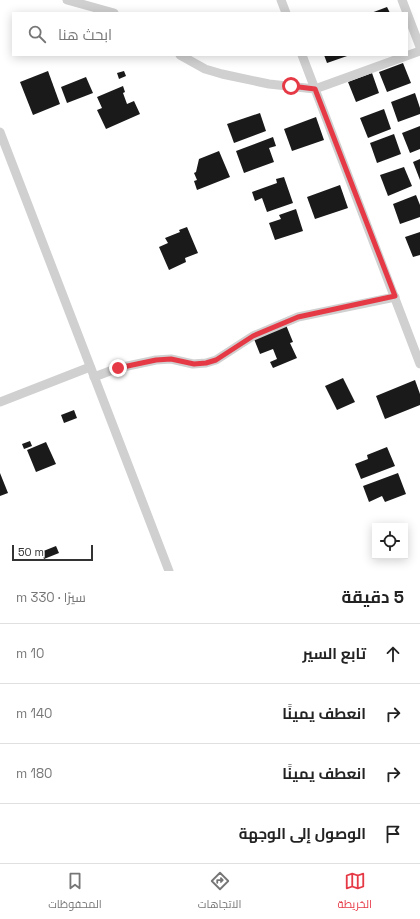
<!DOCTYPE html>
<html lang="ar">
<head>
<meta charset="utf-8">
<style>
  body { margin:0; font-family:"Space Grotesk",Cairo,sans-serif; background:#f2f2f2; color:#222; direction:rtl }
  .controls { position:absolute; right:12px; bottom:12px; display:grid; overflow:hidden; border-radius:0px; box-shadow:0 2px 10px #0003 }
  .controls button { width:36px; height:36px; display:grid; place-items:center; padding:0; border:0; border-bottom:1px solid #e0e0e0; background:#fff; color:#222; font:20px sans-serif }
  .scale { position:absolute; left:12px; bottom:10px; width:81px; box-sizing:border-box; padding-left:4px; border:2px solid #333; border-top:0; font-size:11px; line-height:14px; white-space:nowrap; color:#333; -webkit-text-stroke:3px #fff; paint-order:stroke }
  .stop { position:absolute; width:12px; height:12px; margin:-9px; border:3px solid #e63946; border-radius:50%; background:#fff }
  .stop.end { background:#e63946; border-color:#fff; box-shadow:0 1px 4px #0008 }
  .list { margin:0; padding:0; list-style:none }
  h2 { display:flex; justify-content:space-between; align-items:center; height:52px; margin:0; padding:0 16px; font-size:17px }
  h2 small { font-size:13px; font-weight:400; color:#767676 }
  .list li { display:grid; grid-template-columns:26px 1fr auto; gap:12px; align-items:center; box-sizing:border-box; height:60px; padding:0 16px; border-top:1px solid #e0e0e0 }
  .list b { display:block; font-size:15px; white-space:nowrap }
  .list em { font-size:13px; font-style:normal; color:#767676 }
  .icon { flex:none; width:22px; height:22px; fill:none; stroke:currentColor; stroke-width:2; stroke-linecap:round; stroke-linejoin:round }
  .map { position:relative; flex:none; width:420px; height:571px; overflow:hidden; direction:ltr }
  .search { position:absolute; background:#fff; box-shadow:0 2px 10px #0003; left:12px; right:12px; top:12px; height:44px; display:flex; align-items:center; gap:10px; box-sizing:border-box; padding:0 14px; border-radius:0px; color:#767676; font-size:15px }
  .sheet { height:292px; background:#fff }
  nav { display:flex; justify-content:space-around; align-items:center; box-sizing:border-box; height:56px; border-top:1px solid #e0e0e0; background:#fff; font-size:11px; color:#767676 }
  nav a { display:grid; justify-items:center; gap:2px }
  nav .on { color:#e63946 }
  .map>svg:first-child { display:block }
</style>
</head>
<body>
<div class="map">
<svg width="420" height="571" viewBox="0 0 420 571">
  <rect width="100%" height="100%" fill="#fff"/>
  <!-- building -->
  <g fill="#1a1a1a">
    <path d="M387 7 390 13H371Z"/>
    <path d="M324 55H350L327 63Z"/>
    <path d="M403 63 411 83 387 92 379 72Z"/>
    <path d="M48 71 60 104 33 115 20 82Z"/>
    <path d="M124 71 126 76 119 79 117 73Z"/>
    <path d="M372 73 379 93 356 102 348 82Z"/>
    <path d="M86 77 93 93 67 103 61 87Z"/>
    <path d="M123 86 125 92 123 93 127 104 134 101 140 114 106 129 97 110 102 108 97 97Z"/>
    <path d="M415 93 420 108V114L398 122 391 102Z"/>
    <path d="M384 109 391 129 368 138 360 118Z"/>
    <path d="M260 113 266 131 234 143 227 124Z"/>
    <path d="M316 117 324 140 292 151 284 129Z"/>
    <path d="M420 126V149L410 153 402 133Z"/>
    <path d="M394 134 401 154 377 163 370 143Z"/>
    <path d="M273 137 276 146 269 148 274 162 244 173 236 151Z"/>
    <path d="M219 151 230 177 197 190 194 181 197 180 194 173 196 172 199 159Z"/>
    <path d="M420 159V180L413 162Z"/>
    <path d="M404 167 412 186 388 196 380 175Z"/>
    <path d="M284 177 293 203 267 212 262 198 255 201 252 192 277 183 276 179Z"/>
    <path d="M340 185 348 208 315 219 307 197Z"/>
    <path d="M416 195 420 205V217L400 224 393 204Z"/>
    <path d="M296 209 303 231 275 240 269 223 281 219 279 215Z"/>
    <path d="M187 227 198 253 185 258 186 262 169 270 159 247 168 243 165 238 180 232 179 230Z"/>
    <path d="M420 232V255L413 257 405 237Z"/>
    <path d="M286 325 293 342 290 343 297 358 273 368 270 362 277 359 273 349 260 354 254 339Z"/>
    <path d="M343 378 355 402 337 410 325 386Z"/>
    <path d="M415 380 420 394V405L385 419 376 396Z"/>
    <path d="M74 410 77 418 64 423 61 415Z"/>
    <path d="M30 441 32 446 24 449 22 444Z"/>
    <path d="M46 442 56 464 36 472 27 450Z"/>
    <path d="M387 447 395 466 361 479 355 464 368 459 367 455Z"/>
    <path d="M0 473 8 493 0 496Z"/>
    <path d="M398 473 406 494 385 502 382 496 369 502 363 486Z"/>
    <path d="M56 546 59 553 44 559 41 552Z"/>
  </g>
  <g fill="none" stroke-linecap="round" stroke-linejoin="round">
    <!-- minor -->
    <g stroke="#d0d0d0" stroke-width="9">
      <path d="M67 0 114 13"/>
      <path d="M281 0 286 13"/>
      <path d="M402 0 420 47"/>
      <path d="M180 55 205 69 222 74 269 84 315 89 420 51"/>
      <path d="M302 55 420 364"/>
      <path d="M0 132 169 571"/>
      <path d="M94 377 118 368 156 360 171 359 193 364 206 363 216 360 253 336 298 317 395 297"/>
      <path d="M0 402 90 367"/>
    </g>
  </g>
  <g fill="none" stroke-linecap="round" stroke-linejoin="round">
    <!-- route -->
    <path stroke="#e63946" stroke-width="5" d="M118 368 156 360 171 359 194 364 206 363 216 360 253 336 298 317 395 296 315 89 291 86"/>
  </g>
</svg>
<div class="controls">
<button><svg class="icon" aria-label="locate" viewBox="0 0 24 24"><circle cx="12" cy="12" r="6"/><path d="M12 2v4M12 18v4M2 12h4M18 12h4"/></svg></button>
</div>
<div class="scale">50 m</div>
<div class="stop" style="left:291px;top:86px"></div>
<div class="stop end" style="left:118px;top:368px"></div>
<div class="search"><svg class="icon" aria-label="search" viewBox="0 0 24 24"><circle cx="10" cy="10" r="6"/><path d="M15 15l6 6"/></svg>ابحث هنا</div>
</div>
<section class="sheet">
<h2>5 دقيقة<small>سيرًا · 330 m</small></h2>
<ul class="list">
<li><svg class="icon" aria-label="ahead" viewBox="0 0 24 24"><path d="M12 20V5M6 11l6-6 6 6"/></svg><div><b>تابع السير</b></div><em>10 m</em></li>
<li><svg class="icon" aria-label="right" viewBox="0 0 24 24"><path d="M7 20v-9h11M14 6l5 5-5 5"/></svg><div><b>انعطف يمينًا</b></div><em>140 m</em></li>
<li><svg class="icon" aria-label="right" viewBox="0 0 24 24"><path d="M7 20v-9h11M14 6l5 5-5 5"/></svg><div><b>انعطف يمينًا</b></div><em>180 m</em></li>
<li><svg class="icon" aria-label="arrive" viewBox="0 0 24 24"><path d="M6 21V4h12l-3 4 3 4H6"/></svg><div><b>الوصول إلى الوجهة</b></div></li>
</ul>
</section>
<nav>
<a class="on"><svg class="icon" aria-label="map" viewBox="0 0 24 24"><path d="M3 6l6-2 6 2 6-2v14l-6 2-6-2-6 2zM9 4v14M15 6v14"/></svg>الخريطة</a>
<a><svg class="icon" aria-label="directions" viewBox="0 0 24 24"><path d="M12 3l9 9-9 9-9-9zM9 14v-3h6M13 9l2 2-2 2"/></svg>الاتجاهات</a>
<a><svg class="icon" aria-label="saved" viewBox="0 0 24 24"><path d="M7 4h10v16l-5-4-5 4z"/></svg>المحفوظات</a>
</nav>
</body>
</html>
